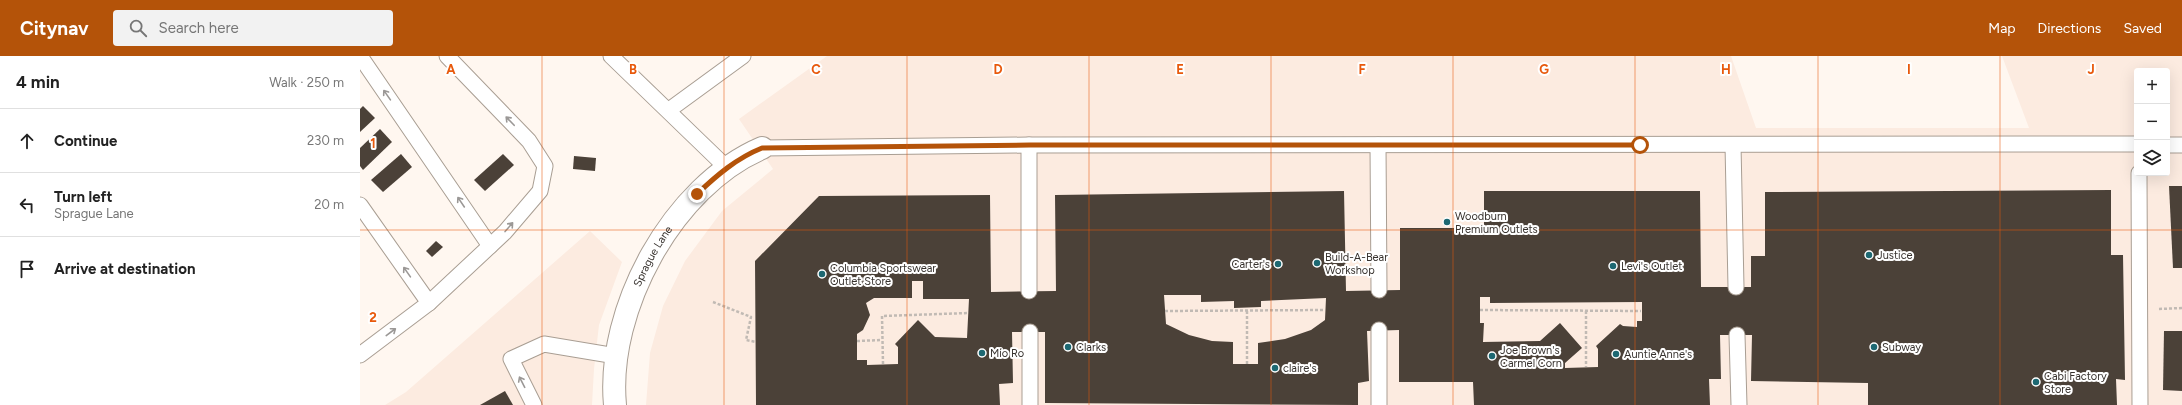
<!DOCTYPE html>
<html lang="en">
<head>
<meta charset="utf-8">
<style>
  body { margin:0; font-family:Figtree,sans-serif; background:#f2f2f2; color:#222 }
  .controls { position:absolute; right:12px; top:12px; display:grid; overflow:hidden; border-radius:4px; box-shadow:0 4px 16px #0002 }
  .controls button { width:36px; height:36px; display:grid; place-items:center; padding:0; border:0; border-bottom:1px solid #e0e0e0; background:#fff; color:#222; font:20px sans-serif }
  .stop { position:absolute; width:12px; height:12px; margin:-9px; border:3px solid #b45309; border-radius:50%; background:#fff }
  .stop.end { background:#b45309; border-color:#fff; box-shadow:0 1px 4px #0008 }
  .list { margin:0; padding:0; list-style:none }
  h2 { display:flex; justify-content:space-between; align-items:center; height:52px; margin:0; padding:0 16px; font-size:17px }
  h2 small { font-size:13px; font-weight:400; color:#767676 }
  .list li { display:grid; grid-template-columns:26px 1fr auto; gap:12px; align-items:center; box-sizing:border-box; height:64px; padding:0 16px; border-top:1px solid #e0e0e0 }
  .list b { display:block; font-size:15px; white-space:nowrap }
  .list p { margin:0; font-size:13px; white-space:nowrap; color:#767676 }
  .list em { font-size:13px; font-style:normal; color:#767676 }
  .icon { flex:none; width:22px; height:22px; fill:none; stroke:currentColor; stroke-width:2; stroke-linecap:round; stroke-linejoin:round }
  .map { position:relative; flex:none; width:1822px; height:349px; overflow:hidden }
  header { display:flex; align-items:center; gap:24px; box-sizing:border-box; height:56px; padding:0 20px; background:#b45309; color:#fff }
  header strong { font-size:19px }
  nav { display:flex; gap:22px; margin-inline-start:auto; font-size:14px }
  .search { width:280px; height:36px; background:#f2f2f2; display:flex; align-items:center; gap:10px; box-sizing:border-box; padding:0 14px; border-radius:4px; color:#767676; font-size:15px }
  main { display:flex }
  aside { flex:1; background:#fff }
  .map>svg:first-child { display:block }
</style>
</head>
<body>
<header>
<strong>Citynav</strong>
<div class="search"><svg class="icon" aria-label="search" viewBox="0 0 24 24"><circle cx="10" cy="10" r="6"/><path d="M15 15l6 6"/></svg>Search here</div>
<nav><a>Map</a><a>Directions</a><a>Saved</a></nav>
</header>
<main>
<aside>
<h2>4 min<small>Walk · 250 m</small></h2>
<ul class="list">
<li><svg class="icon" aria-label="ahead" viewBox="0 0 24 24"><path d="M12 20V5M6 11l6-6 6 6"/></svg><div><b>Continue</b></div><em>230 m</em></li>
<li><svg class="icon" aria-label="left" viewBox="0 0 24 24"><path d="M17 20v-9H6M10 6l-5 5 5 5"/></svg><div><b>Turn left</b><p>Sprague Lane</p></div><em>20 m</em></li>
<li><svg class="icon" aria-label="arrive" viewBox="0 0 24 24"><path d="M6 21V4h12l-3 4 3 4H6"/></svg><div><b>Arrive at destination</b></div></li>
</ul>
</aside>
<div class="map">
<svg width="1822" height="349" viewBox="0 0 1822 349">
  <rect width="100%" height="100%" fill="#fff7f0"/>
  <!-- commercial -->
  <g fill="#fcebe0" fill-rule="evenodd">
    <path d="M467 0H1371L1396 72H1669L1642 0H1822V349H286L290 297 303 250 325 205 362 155 413 113 379 63ZM1777 15H1807V117H1777Z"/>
    <path d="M230 175 262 206 239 269 234 313 232 349H25L46 336Z"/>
  </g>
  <!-- building -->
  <g fill="#4b4138" fill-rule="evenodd">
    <path d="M3 50 15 62 0 76V53Z"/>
    <path d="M20 73 32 86 3 114 0 110V92Z"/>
    <path d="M41 98 52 111 23 136 11 124Z"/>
    <path d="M143 98 154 109 125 135 114 124Z"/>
    <path d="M214 100 236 102 235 115 213 113Z"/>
    <path d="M1809 130H1822V212H1813Z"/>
    <path d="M1751 134V199H1763L1765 324 1756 323 1757 349H1508V327L1391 325 1392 279H1360L1361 323H1349L1350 349H1114L1113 326H1039V274L1007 275 1009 325 998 327V349L685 347V276H652L653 327 639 328 640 349H396L395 205 459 140 630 139 631 236 696 235 695 139 984 135 986 235 1040 234V172H1124V135H1340L1341 231H1391V200H1405V136ZM552 225H563V243H609L607 282 575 281 558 264 535 288 538 291V308L507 309V304H497V278L503 274 510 259 506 247 514 242H552ZM804 239H841V246L874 245V252L901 251V245L966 242 965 264 951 274 925 283 898 287V308H873V286L852 285 829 279 806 268ZM1120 241H1130V247L1282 246V265H1277V271L1263 270 1260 268 1236 290 1238 293V311L1205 312V307L1222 292 1200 267 1180 285 1123 286 1124 267H1120Z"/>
    <path d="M76 185 83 191 72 201 66 195Z"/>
    <path d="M1804 275H1822V335L1803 334Z"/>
    <path d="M145 335 153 349H120Z"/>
  </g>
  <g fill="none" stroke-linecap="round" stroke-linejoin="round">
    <defs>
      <g id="lane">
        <path d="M0 0 130 190"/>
        <path d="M251 0 367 112"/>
        <path d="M309 54 383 0"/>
        <path d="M1018 89 1019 234"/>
        <path d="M1373 89 1376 231"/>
        <path d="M1807 89H1822"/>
        <path d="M402 92 669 89 1777 88"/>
        <path d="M1779 117 1780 349"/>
        <path d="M0 149 69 247"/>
        <path d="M669 235V89"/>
        <path d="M1019 274V349"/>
        <path d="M670 276V349"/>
        <path d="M1377 279 1379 349"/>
        <path d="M0 299 69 247 145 176 180 135 185 110 169 85 87 0"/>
        <path d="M174 349 151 303 184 288 256 300"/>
      </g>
      <g id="secondary">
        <path id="s1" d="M255 349C246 253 313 130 402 92"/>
      </g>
    </defs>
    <!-- lane casing -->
    <use href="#lane" stroke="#a99e93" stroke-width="17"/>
    <!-- secondary casing -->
    <use href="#secondary" stroke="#a99e93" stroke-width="24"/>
    <!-- path -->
    <g stroke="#c1bab4" stroke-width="2.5" stroke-dasharray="3 2" stroke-linecap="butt">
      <path d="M353 246 391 261 386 284 396 286"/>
      <path d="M1799 253 1822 252"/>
      <path d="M1120 254 1281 255"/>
      <path d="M805 255 965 254"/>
      <path d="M887 255V308"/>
      <path d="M1226 255V311"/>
      <path d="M497 285 522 284"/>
      <path d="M523 308 522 260 609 257"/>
    </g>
    <!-- lane -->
    <use href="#lane" stroke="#fff" stroke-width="15"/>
    <!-- secondary -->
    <use href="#secondary" stroke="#fff" stroke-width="22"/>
  </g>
  <!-- one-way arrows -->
  <defs><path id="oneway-shaft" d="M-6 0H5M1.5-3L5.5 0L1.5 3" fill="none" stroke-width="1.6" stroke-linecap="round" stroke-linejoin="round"/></defs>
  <g stroke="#9b9896">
    <use href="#oneway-shaft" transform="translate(27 39) rotate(-125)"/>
    <use href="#oneway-shaft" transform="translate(150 65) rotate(-134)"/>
    <use href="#oneway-shaft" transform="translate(101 146) rotate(-124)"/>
    <use href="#oneway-shaft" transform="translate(149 171) rotate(-49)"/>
    <use href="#oneway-shaft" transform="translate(47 216) rotate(-125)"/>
    <use href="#oneway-shaft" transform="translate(31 276) rotate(-37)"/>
    <use href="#oneway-shaft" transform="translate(162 326) rotate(-117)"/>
  </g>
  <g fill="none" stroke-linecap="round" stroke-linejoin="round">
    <!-- route -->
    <path stroke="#b45309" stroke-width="5" d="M337 138C357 119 377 102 402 92L670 89H1280"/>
  </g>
  <!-- grid -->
  <path fill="none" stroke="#e8590c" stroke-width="1" stroke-opacity="0.55" d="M182 0V349M364 0V349M547 0V349M729 0V349M911 0V349M1093 0V349M1275 0V349M1458 0V349M1640 0V349M0 174H1822"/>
  <!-- markers -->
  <g fill="#1d6872" stroke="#fff" stroke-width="1.5">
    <circle cx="1087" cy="166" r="4"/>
    <circle cx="1509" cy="199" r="4"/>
    <circle cx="957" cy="207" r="4"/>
    <circle cx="918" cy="208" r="4"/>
    <circle cx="1253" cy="210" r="4"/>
    <circle cx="462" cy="218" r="4"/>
    <circle cx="708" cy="291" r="4"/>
    <circle cx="1514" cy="291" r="4"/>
    <circle cx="622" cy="297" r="4"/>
    <circle cx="1256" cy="298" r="4"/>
    <circle cx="1132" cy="300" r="4"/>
    <circle cx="915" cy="312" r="4"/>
    <circle cx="1676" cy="326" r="4"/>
  </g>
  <g text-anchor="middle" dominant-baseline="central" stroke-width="4" stroke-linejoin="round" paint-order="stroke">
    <!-- poi labels -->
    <g font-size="11" fill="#37322e" stroke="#fff" text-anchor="start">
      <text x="1095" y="160">Woodburn<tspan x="1095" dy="13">Premium Outlets</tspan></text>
      <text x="1517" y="199">Justice</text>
      <text x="965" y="201">Build-A-Bear<tspan x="965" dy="13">Workshop</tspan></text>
      <text x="910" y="208" text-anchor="end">Carter's</text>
      <text x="1261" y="210">Levi's Outlet</text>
      <text x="470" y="212">Columbia Sportswear<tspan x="470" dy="13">Outlet Store</tspan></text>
      <text x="716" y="291">Clarks</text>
      <text x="1522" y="291">Subway</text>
      <text x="1140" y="294">Joe Brown's<tspan x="1140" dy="13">Carmel Corn</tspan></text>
      <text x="630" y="297">Mio Ro</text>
      <text x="1264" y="298">Auntie Anne's</text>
      <text x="923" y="312">claire's</text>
      <text x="1684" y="320">Cabi Factory<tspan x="1684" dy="13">Store</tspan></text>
    </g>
    <!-- street labels -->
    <g font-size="11" fill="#37322e" stroke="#fff">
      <text stroke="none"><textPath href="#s1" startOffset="156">Sprague Lane</textPath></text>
    </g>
  </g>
  <g font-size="13" text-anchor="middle" font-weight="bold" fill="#e8590c" stroke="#fff" stroke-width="4" stroke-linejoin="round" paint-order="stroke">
    <text x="91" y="18">A</text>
    <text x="273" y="18">B</text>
    <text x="456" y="18">C</text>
    <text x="638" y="18">D</text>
    <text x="820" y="18">E</text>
    <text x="1002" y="18">F</text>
    <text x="1184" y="18">G</text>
    <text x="1366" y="18">H</text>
    <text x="1549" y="18">I</text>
    <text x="1731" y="18">J</text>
    <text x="13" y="92">1</text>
    <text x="13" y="266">2</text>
  </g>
</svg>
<div class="controls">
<button>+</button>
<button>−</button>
<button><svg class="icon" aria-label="layers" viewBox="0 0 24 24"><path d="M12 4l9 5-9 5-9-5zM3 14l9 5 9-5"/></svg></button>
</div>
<div class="stop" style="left:1280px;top:89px"></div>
<div class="stop end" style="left:337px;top:138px"></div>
</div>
</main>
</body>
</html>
